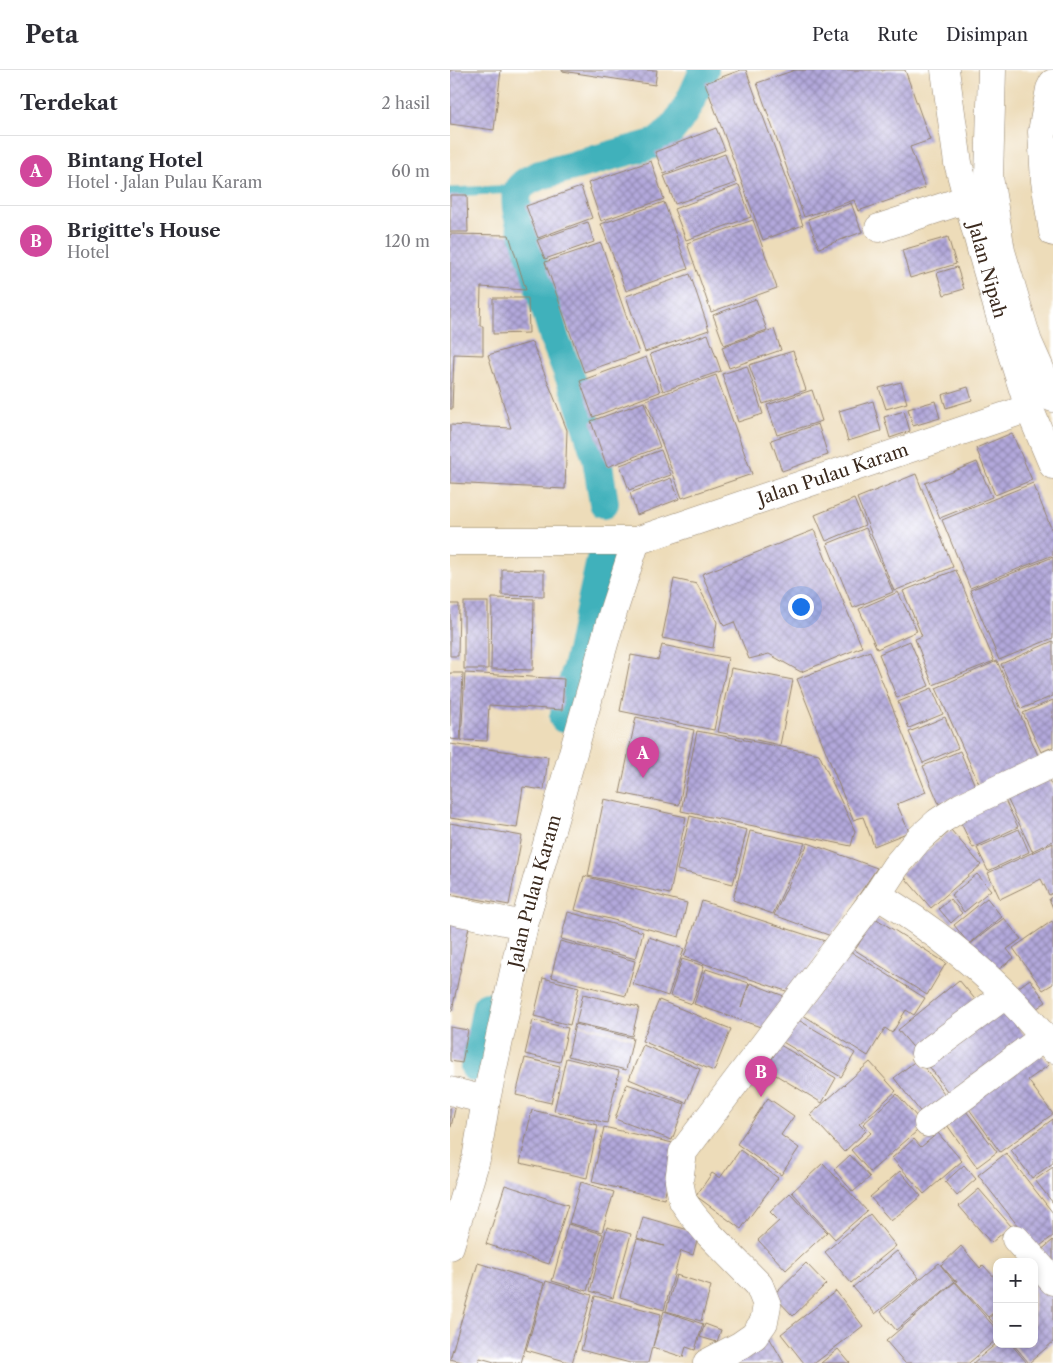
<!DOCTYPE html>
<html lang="id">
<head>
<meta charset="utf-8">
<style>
  body { margin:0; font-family:"Libre Caslon Text",serif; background:#f7f7f7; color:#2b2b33 }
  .controls { position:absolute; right:15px; bottom:15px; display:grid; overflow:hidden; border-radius:10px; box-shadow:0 2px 8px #0003 }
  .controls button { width:45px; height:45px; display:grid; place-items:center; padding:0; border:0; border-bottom:1px solid #e1e1e2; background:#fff; color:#2b2b33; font:25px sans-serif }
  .you { position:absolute; left:350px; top:536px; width:18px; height:18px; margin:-12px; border:4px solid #fff; border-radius:50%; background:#1a73e8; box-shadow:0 0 0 8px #1a73e833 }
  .badge { display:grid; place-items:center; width:32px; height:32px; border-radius:50%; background:#2563eb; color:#fff; font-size:16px; font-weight:700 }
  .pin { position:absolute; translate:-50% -41px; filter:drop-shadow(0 1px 2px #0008) }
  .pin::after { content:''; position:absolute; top:26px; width:18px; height:15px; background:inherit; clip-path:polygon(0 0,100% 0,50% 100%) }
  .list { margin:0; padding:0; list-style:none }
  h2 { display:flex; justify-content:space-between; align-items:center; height:65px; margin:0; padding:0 20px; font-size:21px }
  h2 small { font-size:16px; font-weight:400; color:#7c7c81 }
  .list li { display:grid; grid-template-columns:32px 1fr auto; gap:15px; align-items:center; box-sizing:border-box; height:70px; padding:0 20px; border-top:1px solid #e1e1e2 }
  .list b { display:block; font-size:19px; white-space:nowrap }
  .list p { margin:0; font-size:16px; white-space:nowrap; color:#7c7c81 }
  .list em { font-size:16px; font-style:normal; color:#7c7c81 }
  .map { position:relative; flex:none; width:603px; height:1293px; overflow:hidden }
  header { display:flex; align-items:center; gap:30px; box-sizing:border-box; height:70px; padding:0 25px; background:#fff; border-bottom:1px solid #e1e1e2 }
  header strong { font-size:24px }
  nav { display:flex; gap:28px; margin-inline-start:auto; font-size:18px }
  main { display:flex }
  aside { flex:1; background:#fff }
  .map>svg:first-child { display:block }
</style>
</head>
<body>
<header>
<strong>Peta</strong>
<nav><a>Peta</a><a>Rute</a><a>Disimpan</a></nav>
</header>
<main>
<aside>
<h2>Terdekat<small>2 hasil</small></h2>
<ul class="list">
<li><span class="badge" style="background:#d1479c">A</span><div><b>Bintang Hotel</b><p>Hotel · Jalan Pulau Karam</p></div><em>60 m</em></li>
<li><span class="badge" style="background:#d1479c">B</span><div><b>Brigitte's House</b><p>Hotel</p></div><em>120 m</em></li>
</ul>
</aside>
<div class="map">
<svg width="603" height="1293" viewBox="0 0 603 1293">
  <defs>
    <pattern id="building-cross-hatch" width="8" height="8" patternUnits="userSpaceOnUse" patternTransform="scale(1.25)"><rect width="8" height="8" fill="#b2a8db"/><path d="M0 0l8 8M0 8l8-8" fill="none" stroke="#9289b1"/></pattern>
  </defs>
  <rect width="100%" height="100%" fill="#fff"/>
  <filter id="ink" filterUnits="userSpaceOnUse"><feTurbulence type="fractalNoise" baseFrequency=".02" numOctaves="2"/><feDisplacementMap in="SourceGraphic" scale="10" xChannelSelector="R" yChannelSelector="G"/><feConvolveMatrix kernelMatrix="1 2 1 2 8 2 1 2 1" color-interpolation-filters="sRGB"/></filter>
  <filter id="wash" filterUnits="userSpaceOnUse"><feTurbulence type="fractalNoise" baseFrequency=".0096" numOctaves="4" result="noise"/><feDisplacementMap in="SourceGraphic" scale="20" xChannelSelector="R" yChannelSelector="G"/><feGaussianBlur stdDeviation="1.12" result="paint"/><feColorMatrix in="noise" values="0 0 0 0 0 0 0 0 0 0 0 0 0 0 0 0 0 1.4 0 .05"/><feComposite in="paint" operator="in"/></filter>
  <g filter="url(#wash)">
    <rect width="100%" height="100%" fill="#eddcb9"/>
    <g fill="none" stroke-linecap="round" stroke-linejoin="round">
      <!-- stream -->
      <path stroke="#41b1bb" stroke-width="9" d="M0 122 68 119"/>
      <!-- canal -->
      <g stroke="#41b1bb" stroke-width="30">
        <path d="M154 433 147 389 127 325 105 270 68 144C63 121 68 114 90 105L207 73C231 55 243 27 254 0"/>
        <path d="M114 648 131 582 153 481"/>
        <path d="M25 997 37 937"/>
      </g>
    </g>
    <g id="blocks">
      <!-- building -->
      <g fill="url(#building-cross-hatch)">
        <path d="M0 0H51L44 60 0 54Z"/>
        <path d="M112 0H207L205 15 112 1Z"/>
        <path d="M291 0H296L353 155 313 170 255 13Z"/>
        <path d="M345 0H432V1L436 0H455L480 70 460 77 475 118 408 141 404 130 354 147 307 13Z"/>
        <path d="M266 58 275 80 214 104 205 82Z"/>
        <path d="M275 84 286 113 225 134 214 106Z"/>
        <path d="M201 91 214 129 151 151 138 113Z"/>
        <path d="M289 115 301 147 236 170 224 139Z"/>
        <path d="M131 117 142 148 88 168 76 136Z"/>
        <path d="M0 125H17L18 162H0Z"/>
        <path d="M214 132 238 199 176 221 151 154Z"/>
        <path d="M401 133 412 162 369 178 358 149Z"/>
        <path d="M303 150 327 218 261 242 237 173Z"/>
        <path d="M138 152 144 172 95 189 87 170Z"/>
        <path d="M0 164 59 165 76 220 31 217 30 256H33V285L4 284 2 339H0Z"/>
        <path d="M498 167 506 194 460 208 452 180Z"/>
        <path d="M151 173 189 283 134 302 95 192Z"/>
        <path d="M507 197 514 219 494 225 487 203Z"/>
        <path d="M240 204 259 260 195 282 176 226Z"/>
        <path d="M43 228H78L79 263 43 264Z"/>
        <path d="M306 229 317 260 274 275 263 245Z"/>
        <path d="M324 259 331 280 279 298 272 277Z"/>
        <path d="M258 264 271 301 213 321 200 284Z"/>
        <path d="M82 272 117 360 115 419 0 413V355L61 358 38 285Z"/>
        <path d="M343 281 356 320 313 334 299 295Z"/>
        <path d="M196 287 210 322 143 347 130 311Z"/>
        <path d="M297 296 313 344 288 352 272 304Z"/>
        <path d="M266 305 302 404 232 428 196 330Z"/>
        <path d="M451 312 457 333 436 339 429 318Z"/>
        <path d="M518 317 522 330 496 338 492 325Z"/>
        <path d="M362 320 372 351 327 365 317 335Z"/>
        <path d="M423 331 431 361 398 371 389 341Z"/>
        <path d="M485 331 490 348 463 356 458 339Z"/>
        <path d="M194 332 210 377 157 397 141 351Z"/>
        <path d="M454 341 460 361 440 368 434 347Z"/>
        <path d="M368 354 378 385 332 401 321 370Z"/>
        <path d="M562 363 582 410 545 425 526 378Z"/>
        <path d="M211 380 221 405 179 420 170 395Z"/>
        <path d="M527 392 542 427 490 448 475 413Z"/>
        <path d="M466 404 503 497 444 521 407 428Z"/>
        <path d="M221 408 229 429 187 445 180 423Z"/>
        <path d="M583 413 603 463V485L520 518 492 450Z"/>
        <path d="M404 429 415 455 376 471 365 445Z"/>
        <path d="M416 458 443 522 403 538 377 474Z"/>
        <path d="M364 460 412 577 351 602 319 584 299 589 284 552 274 556 252 504Z"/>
        <path d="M603 487V568L549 590 520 520Z"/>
        <path d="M52 499 94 500V526L52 525Z"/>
        <path d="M506 500 544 591 483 615 465 569 472 566 453 521Z"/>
        <path d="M224 509 247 514 267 552 263 578 212 568Z"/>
        <path d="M448 522 467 561 427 579 409 539Z"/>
        <path d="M42 528 84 529 83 600 41 599Z"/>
        <rect x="14" y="532" width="24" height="67"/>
        <path d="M0 534H9L8 586H0Z"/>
        <path d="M460 571 479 616 447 628 429 584Z"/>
        <path d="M603 571V626L571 639 551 594Z"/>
        <path d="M212 575 278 588 264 660 170 641 181 585 208 590Z"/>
        <path d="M420 581 476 722 447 734 459 762 424 776 413 747 403 750 347 609Z"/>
        <path d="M547 591 590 690 530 716 486 618Z"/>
        <path d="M281 598 343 610 330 675 268 662Z"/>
        <path d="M0 603H13L10 670 0 669Z"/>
        <path d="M15 603 114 609 112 640 39 635 37 671 11 670Z"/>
        <path d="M482 618 493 644 459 658 448 632Z"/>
        <path d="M603 630V677L591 682 573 643Z"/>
        <path d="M186 647 244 660 229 735 170 723Z"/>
        <path d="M495 647 508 678 473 693 459 662Z"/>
        <path d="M247 661 369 684 405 761 401 776 231 741Z"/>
        <path d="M0 674 98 687 94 720 73 717 67 758 0 748Z"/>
        <path d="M510 681 526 718 489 734 473 696Z"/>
        <path d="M597 706 603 718V771L582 781 556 726Z"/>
        <path d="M553 726 568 757 523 778 508 747Z"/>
        <path d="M154 729 236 747 220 824 138 806Z"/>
        <path d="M240 746 297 760 283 814 227 800Z"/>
        <path d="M0 753 72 766 59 835 0 824Z"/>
        <path d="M569 759 579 782 538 801 527 778Z"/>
        <path d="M501 760 531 795 481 838 451 803Z"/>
        <path d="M300 761 355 773 323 844 283 830Z"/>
        <path d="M358 773 427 798 381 866 324 845Z"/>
        <path d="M603 773V823L599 825 591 809 550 829 538 803Z"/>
        <path d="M527 804 541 820 514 842 501 825Z"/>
        <path d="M134 806 237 833 229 867 125 840Z"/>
        <path d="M603 826V838L599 829Z"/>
        <path d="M537 828 552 847 519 874 504 855Z"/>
        <path d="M500 829 512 843 501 853 489 839Z"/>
        <path d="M252 831 375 871 345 924 234 887Z"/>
        <path d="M118 842 193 862 186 889 111 869Z"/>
        <path d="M0 843 21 847 2 941H0Z"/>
        <path d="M425 848 496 893 477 925 405 880Z"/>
        <path d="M554 848 571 869 557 879 564 888 541 905 519 875Z"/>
        <path d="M602 851 603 853V914L593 920 563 878Z"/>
        <path d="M199 867 234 879 218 926 183 914Z"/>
        <path d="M110 871 185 891 176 926 101 907Z"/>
        <path d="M395 878 475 928 464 945 456 940 442 963 435 958 418 986 353 945Z"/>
        <path d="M232 889 254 896 242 934 220 926Z"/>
        <path d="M256 899 299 913 291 938 300 913 334 926 322 961 244 934Z"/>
        <path d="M93 908 129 917 120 955 84 946Z"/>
        <path d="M580 909 596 932 580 943 565 920Z"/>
        <path d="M509 910 529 934 469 984 448 960Z"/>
        <path d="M133 924 189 937 182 966 126 953Z"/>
        <path d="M209 930 281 959 264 1001 192 971Z"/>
        <path d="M552 934 580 973 502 1028 474 989Z"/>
        <path d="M345 948 405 983 391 1007 331 971Z"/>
        <path d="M83 950 118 958 110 992 75 984Z"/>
        <path d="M125 954 183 968 176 1000 118 986Z"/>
        <path d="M0 957 18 960 12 993 0 991Z"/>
        <path d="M193 975 250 999 236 1033 179 1009Z"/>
        <path d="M330 975 386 1008 372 1033 316 999Z"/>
        <path d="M588 979 599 995 578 1010 603 1044 550 1082 514 1032Z"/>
        <path d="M75 988 110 996 101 1033 66 1025Z"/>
        <path d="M116 988 169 1001 157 1053 104 1041Z"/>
        <path d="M468 989 500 1031 476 1049 444 1008Z"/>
        <path d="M420 992 446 1021 409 1054 416 1061 394 1082 360 1045Z"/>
        <path d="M177 1014 235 1034 222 1070 165 1049Z"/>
        <path d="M447 1024 474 1055 420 1102 401 1080 421 1063 413 1054Z"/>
        <path d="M318 1028 344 1046 331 1065 349 1078 331 1105 287 1074Z"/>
        <path d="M0 1038 5 1039 1 1057H0Z"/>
        <path d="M82 1040 148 1055 137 1108 70 1093Z"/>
        <path d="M516 1041 547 1082 527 1097 497 1055Z"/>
        <path d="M603 1049V1093L582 1108 561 1080Z"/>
        <path d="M154 1057 227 1074 214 1129 142 1112Z"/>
        <path d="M488 1063 512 1091 474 1124 442 1088 464 1069 471 1077Z"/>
        <path d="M290 1080 328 1108 291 1159 246 1126 262 1103 270 1108Z"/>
        <path d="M556 1083 603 1143V1166L586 1179 528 1105Z"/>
        <path d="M400 1085 420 1107 403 1122 384 1100Z"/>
        <path d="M373 1093 417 1141 385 1169 342 1122Z"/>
        <path d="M514 1095 526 1109 507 1126 495 1112Z"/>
        <path d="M603 1097V1133L585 1110Z"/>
        <path d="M450 1101 471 1126 441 1151 420 1127Z"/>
        <path d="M131 1112 164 1122 152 1162 119 1153Z"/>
        <path d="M55 1115 118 1135 99 1194 36 1174Z"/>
        <path d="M529 1119 561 1156 541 1173 509 1136Z"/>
        <path d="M340 1123 377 1162 336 1200 308 1170 329 1151 320 1142Z"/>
        <path d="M420 1144 446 1176 401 1213 375 1182Z"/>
        <path d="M193 1147 249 1163 243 1185 231 1181 214 1240 170 1227 187 1169 214 1176 187 1168Z"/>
        <path d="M118 1154 153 1164 137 1221 102 1211Z"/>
        <path d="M157 1157 181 1164 163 1228 140 1221Z"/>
        <path d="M603 1170V1199L589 1182Z"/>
        <path d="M511 1176 530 1198 533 1195 547 1210V1240L538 1247 506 1212 507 1210 505 1211 491 1195Z"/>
        <path d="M447 1181 469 1208 425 1244 403 1217Z"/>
        <path d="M28 1193 94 1213 71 1293H48L30 1288 28 1293H16L0 1289Z"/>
        <path d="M356 1193 376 1214 343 1246 323 1225Z"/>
        <path d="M489 1193 504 1212 446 1260 431 1242Z"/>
        <path d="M226 1205 261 1216 251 1251 216 1241Z"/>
        <path d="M584 1207 603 1223V1272L579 1293 563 1274H584Z"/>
        <path d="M96 1211 142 1225 122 1293 76 1280Z"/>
        <path d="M505 1212 547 1260V1269L519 1293H455L436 1271Z"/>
        <path d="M386 1221 413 1256 365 1293H354L331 1264Z"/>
        <path d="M145 1226 211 1244 203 1276 214 1241 253 1254 245 1280 236 1277 233 1287 202 1277 198 1293H180L131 1280Z"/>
        <path d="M547 1241V1257L539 1248Z"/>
        <path d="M255 1254 271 1260 267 1272 250 1267Z"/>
        <path d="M319 1267 334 1293H273Z"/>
        <path d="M547 1273V1274H561L577 1293H523Z"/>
        <path d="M388 1279 400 1293H371Z"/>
      </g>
    </g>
  </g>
  <g filter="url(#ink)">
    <use href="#blocks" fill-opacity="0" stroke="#94836c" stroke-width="1"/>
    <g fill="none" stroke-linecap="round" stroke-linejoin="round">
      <defs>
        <g id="minor">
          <path id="s1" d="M495 0 508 93 532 183 552 253 579 338 603 395"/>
          <path d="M542 0 539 107 551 181 578 272 603 328"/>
          <path d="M603 13 600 19 592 62 595 111 603 162"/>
          <path d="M429 158 517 129"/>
          <path id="s2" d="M0 471H186L579 338"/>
          <path d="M427 825C493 865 556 917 603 979"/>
          <path d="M0 840 74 855"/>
          <path d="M475 984 555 925"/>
          <path d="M0 1021 36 1030"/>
          <path d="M478 1053 594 967"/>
          <path d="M566 1169 603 1211"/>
          <path id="s3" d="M0 1176 26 1089 36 1030 74 855 163 542 186 471"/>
          <path d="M257 1293 291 1275 304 1266 314 1252 317 1235 309 1215 257 1162 242 1144 233 1131 229 1111 233 1082 427 825 446 796 468 770 488 752 511 737 603 693"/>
        </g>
      </defs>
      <!-- minor casing -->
      <use href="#minor" stroke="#94836c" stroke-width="29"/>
      <!-- minor -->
      <use href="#minor" stroke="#fff" stroke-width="28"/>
    </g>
  </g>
  <g text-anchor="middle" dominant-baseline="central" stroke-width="4.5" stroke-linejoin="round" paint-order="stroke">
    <!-- street labels -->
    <g font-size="18" fill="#3b2a1e" stroke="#fff">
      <text stroke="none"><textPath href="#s1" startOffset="205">Jalan Nipah</textPath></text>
      <text stroke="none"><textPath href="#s2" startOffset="394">Jalan Pulau Karam</textPath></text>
      <text stroke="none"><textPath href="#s3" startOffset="365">Jalan Pulau Karam</textPath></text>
    </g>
  </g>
</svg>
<div class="controls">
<button>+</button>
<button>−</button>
</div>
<div class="you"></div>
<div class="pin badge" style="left:193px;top:708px;background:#d1479c">A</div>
<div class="pin badge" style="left:311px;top:1027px;background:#d1479c">B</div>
</div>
</main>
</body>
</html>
